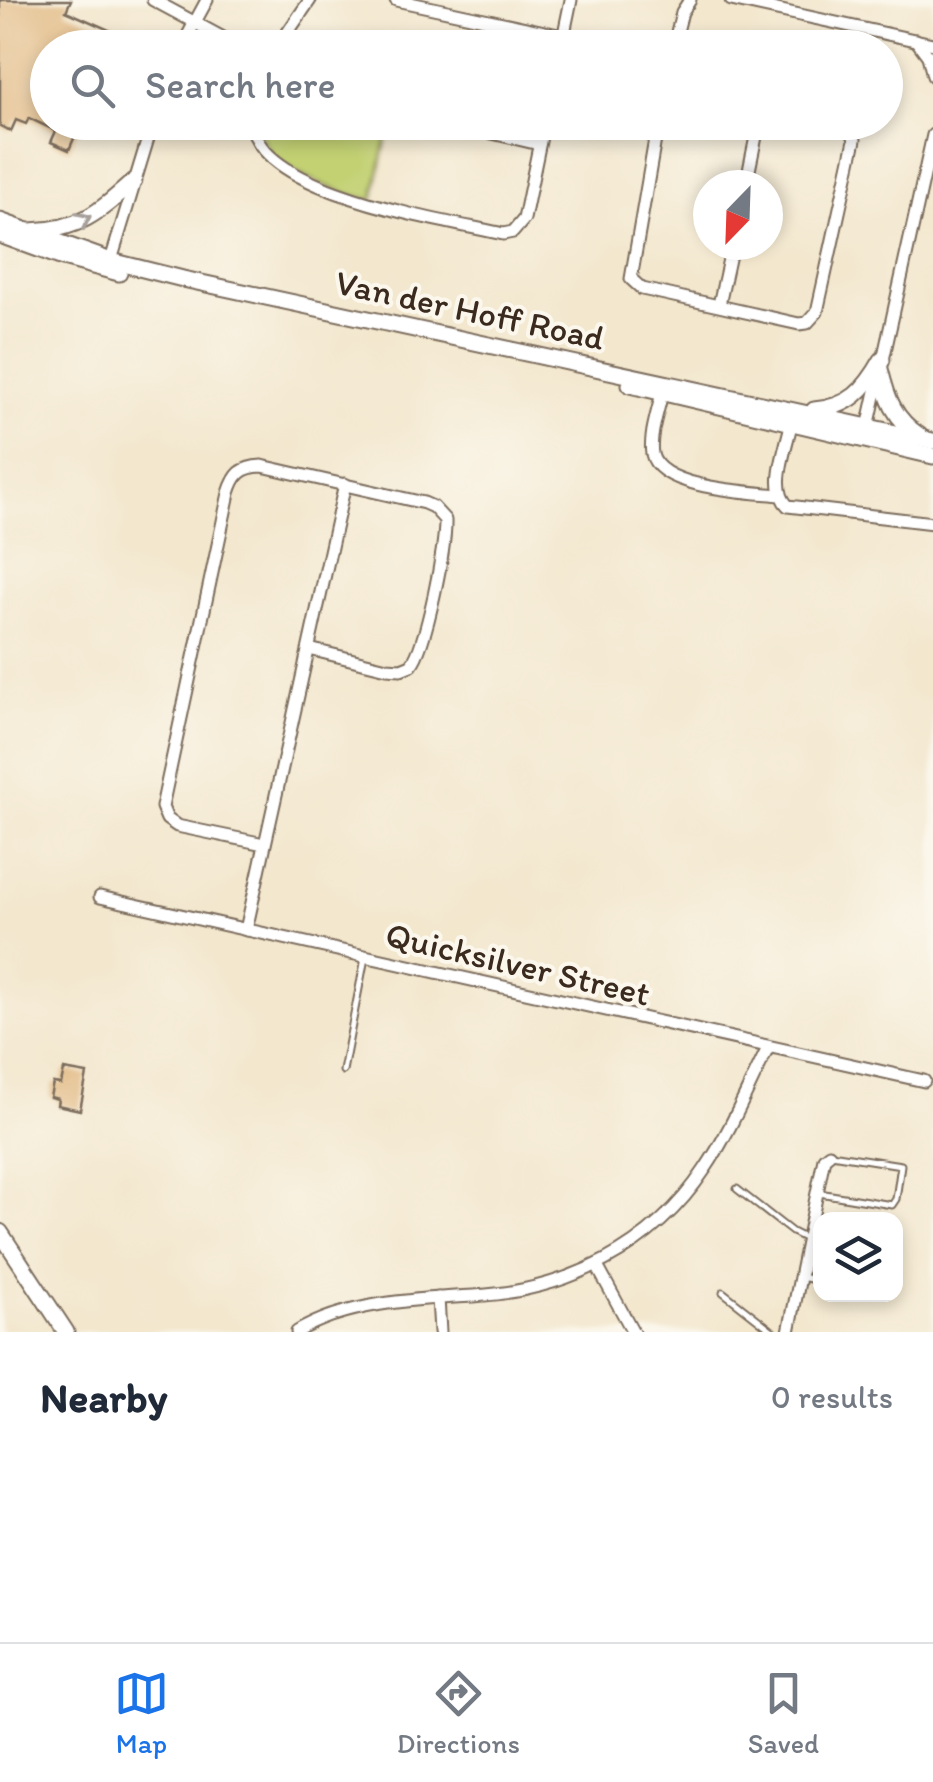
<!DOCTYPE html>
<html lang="en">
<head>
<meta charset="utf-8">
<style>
  body { margin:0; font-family:Itim,sans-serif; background:#f6f6f7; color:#1f2937 }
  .controls { position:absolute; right:30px; bottom:30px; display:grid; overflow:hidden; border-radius:20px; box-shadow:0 5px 15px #0003 }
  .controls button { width:90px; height:90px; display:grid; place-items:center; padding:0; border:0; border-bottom:2px solid #e0e1e3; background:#fff; color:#1f2937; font:50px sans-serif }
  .compass { position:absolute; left:693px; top:170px; width:90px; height:90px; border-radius:50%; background:#fff; box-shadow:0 5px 15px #0003; rotate:203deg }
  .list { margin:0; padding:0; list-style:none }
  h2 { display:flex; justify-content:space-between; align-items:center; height:130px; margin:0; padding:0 40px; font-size:42px }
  h2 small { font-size:32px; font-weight:400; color:#747a83 }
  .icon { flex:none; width:55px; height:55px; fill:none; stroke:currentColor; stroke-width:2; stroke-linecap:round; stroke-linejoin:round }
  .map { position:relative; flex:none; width:933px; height:1332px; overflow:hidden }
  .search { position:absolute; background:#fff; box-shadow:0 5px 15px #0003; left:30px; right:30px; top:30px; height:110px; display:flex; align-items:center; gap:25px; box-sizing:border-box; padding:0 35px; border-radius:55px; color:#747a83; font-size:38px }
  .sheet { height:310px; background:#fff }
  nav { display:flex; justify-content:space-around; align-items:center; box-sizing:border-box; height:140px; border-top:2px solid #e0e1e3; background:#fff; font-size:28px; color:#747a83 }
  nav a { display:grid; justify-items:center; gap:5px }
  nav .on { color:#1a73e8 }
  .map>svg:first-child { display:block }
</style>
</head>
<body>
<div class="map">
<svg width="933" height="1332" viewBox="0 0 933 1332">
  <rect width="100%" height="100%" fill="#fbf7ec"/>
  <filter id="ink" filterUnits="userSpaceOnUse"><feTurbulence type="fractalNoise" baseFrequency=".01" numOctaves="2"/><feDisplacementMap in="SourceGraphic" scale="20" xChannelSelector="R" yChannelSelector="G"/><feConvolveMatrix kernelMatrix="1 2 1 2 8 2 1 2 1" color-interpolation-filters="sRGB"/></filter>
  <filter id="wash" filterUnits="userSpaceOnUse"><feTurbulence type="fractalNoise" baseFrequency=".0048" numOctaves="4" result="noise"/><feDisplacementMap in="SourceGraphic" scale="40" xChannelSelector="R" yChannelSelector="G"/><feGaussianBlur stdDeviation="2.25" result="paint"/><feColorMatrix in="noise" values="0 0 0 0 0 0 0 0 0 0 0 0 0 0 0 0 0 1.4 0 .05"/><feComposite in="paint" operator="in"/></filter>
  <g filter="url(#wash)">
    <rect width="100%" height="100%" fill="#f3e7ce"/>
    <!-- green -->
    <path fill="#c3d173" stroke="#7f7e48" stroke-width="2.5" d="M256 123H390L373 200C344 195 281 172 266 145 262 139 259 130 256 123Z"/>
    <g id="blocks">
      <!-- building -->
      <g fill="#e3bd8a">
        <path d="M0 0H71L66 11 123 36 117 48H48V122H81L69 150 51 142 56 131 29 118 26 124 16 120 11 131 0 126Z"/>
        <path d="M64 1070 87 1074 80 1110 57 1105 58 1099 50 1097 53 1083 61 1084Z"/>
      </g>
    </g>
  </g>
  <g filter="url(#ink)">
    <use href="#blocks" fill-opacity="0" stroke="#7b6c5c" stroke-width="2.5"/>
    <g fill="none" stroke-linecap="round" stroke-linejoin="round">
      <defs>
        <g id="lane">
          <path d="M343 1071 365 958"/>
          <path d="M737 1189 792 1232 806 1239"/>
          <path d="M819 1193 892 1205 896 1199 901 1165 831 1154"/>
          <path d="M801 1277 820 1281"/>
          <path d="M723 1292 774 1332"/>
        </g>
        <g id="street">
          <path d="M153 0 242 48"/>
          <path d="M396 0 563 36"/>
          <path d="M731 0 933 44"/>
          <path d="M916 40 928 56 933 76"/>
          <path d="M181 48 207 0"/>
          <path d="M277 48 310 0"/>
          <path d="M561 48 571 0"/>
          <path d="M673 48 682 12 690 0"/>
          <path d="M252 122C256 193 447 221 503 234L513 232 524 219 544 122"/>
          <path d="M445 122 539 144"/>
          <path d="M658 122 631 279 642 289 656 292 799 324 807 323 817 312 855 140 851 128 839 122"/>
          <path d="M746 185 759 122"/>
          <path d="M109 267 153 122"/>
          <path d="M719 305 732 245"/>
          <path d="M662 393C658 411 649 436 652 454 659 489 751 492 780 495"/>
          <path d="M791 424C787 447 769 488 788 506L933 523"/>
          <path d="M867 432 933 135"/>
          <path d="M264 844 177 826 167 819 162 807 229 493C235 474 241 467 262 466L424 503 433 507 445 520C446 546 426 647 411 665L401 669 387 668 309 649"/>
          <path d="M100 897 924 1081"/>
          <path d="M246 930 345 484"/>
          <path d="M597 1266 633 1332"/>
          <path d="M438 1298 440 1332"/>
          <path d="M297 1332C345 1302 418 1299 474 1296 567 1291 653 1248 705 1169 730 1132 748 1088 768 1048"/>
          <path d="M789 1332 824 1158 829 1154"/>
        </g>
        <g id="secondary">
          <path d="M0 221 111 261 183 279 933 441"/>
          <path d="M31 231C80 230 99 212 134 181"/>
          <path d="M0 235 63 258 119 273"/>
          <path d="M880 369C887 398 894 419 920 436"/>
          <path d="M630 385 933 456"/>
          <path d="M814 410C850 407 865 390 882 360"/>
          <path d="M0 1232 66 1332"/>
        </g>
      </defs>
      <!-- lane casing -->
      <use href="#lane" stroke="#7b6c5c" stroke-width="9"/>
      <!-- street casing -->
      <use href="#street" stroke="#7b6c5c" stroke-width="15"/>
      <!-- secondary casing -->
      <use href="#secondary" stroke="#7b6c5c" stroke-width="19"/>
      <!-- lane -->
      <use href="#lane" stroke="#fff" stroke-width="5"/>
      <!-- street -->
      <use href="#street" stroke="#fff" stroke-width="11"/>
      <!-- secondary -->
      <use href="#secondary" stroke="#fff" stroke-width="15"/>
    </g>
    <!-- one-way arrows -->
    <defs><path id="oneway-chevron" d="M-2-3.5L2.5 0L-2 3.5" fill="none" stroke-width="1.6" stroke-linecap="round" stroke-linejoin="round" transform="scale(2.5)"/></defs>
    <use stroke="#a79f9a" href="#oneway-chevron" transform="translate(84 219) rotate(-25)"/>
  </g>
  <g text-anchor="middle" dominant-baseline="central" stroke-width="8" stroke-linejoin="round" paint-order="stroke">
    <!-- street labels -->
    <g font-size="35" fill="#3b2a1e" stroke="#fbf7ec">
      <text transform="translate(470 310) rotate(12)">Van der Hoff Road</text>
      <text transform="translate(518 964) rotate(13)">Quicksilver Street</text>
    </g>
  </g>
</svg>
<div class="controls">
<button><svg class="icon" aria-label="layers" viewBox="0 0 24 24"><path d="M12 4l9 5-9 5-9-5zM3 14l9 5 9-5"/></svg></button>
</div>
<svg class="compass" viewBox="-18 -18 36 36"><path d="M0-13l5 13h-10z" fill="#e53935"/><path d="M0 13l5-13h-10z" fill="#747a83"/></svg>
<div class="search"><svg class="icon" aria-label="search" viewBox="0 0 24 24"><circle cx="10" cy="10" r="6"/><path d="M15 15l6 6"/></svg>Search here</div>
</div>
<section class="sheet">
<h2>Nearby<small>0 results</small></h2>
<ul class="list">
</ul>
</section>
<nav>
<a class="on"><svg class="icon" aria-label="map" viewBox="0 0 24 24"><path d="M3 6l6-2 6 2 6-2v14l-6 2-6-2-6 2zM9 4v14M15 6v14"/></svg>Map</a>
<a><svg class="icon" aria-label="directions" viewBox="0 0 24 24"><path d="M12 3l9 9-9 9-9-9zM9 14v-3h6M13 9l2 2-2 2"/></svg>Directions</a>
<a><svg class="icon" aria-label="saved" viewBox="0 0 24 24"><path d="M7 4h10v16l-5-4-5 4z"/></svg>Saved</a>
</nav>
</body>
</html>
